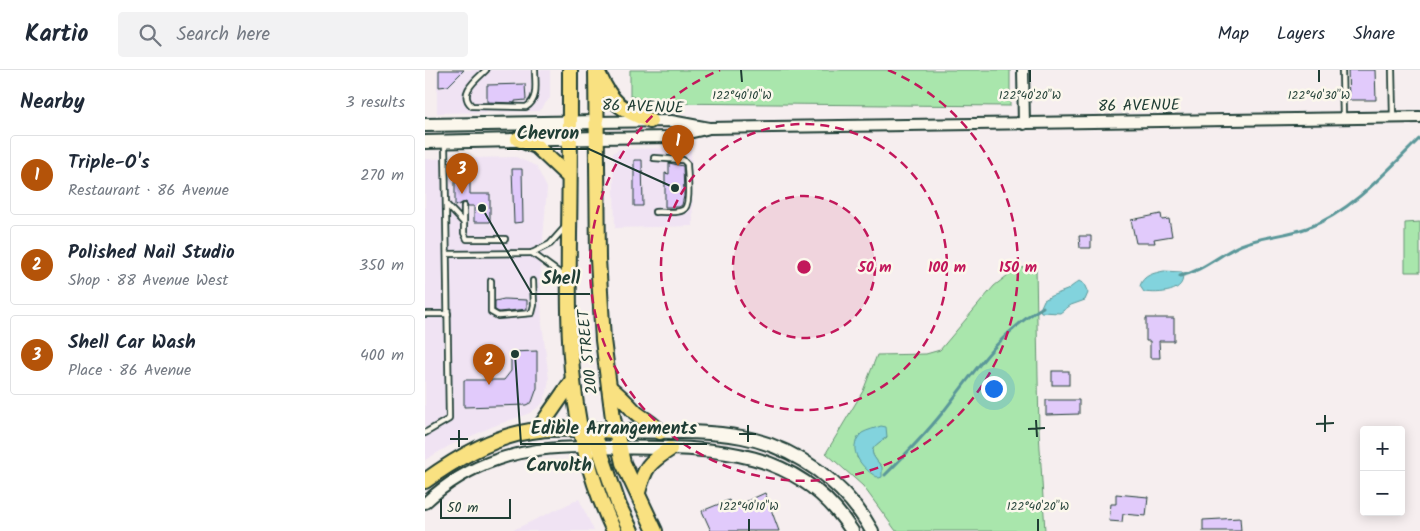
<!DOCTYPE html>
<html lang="en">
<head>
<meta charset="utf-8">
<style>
  body { margin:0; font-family:Kalam,sans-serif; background:#f2f2f3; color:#1f2937 }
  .controls { position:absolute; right:15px; bottom:15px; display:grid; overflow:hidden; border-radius:5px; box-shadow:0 2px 12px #0003 }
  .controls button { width:45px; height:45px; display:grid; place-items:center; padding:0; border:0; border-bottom:1px solid #e0e1e3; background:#fff; color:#1f2937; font:25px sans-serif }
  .scale { position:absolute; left:15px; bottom:12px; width:71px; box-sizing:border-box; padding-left:5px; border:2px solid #1f3d34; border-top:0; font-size:14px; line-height:18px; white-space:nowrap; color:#1f3d34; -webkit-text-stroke:4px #fbf7ec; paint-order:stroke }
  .you { position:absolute; left:568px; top:318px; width:18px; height:18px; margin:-12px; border:4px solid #fff; border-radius:50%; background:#1a73e8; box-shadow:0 0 0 8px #1a73e833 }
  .badge { display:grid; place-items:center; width:32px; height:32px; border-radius:50%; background:#b45309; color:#fff; font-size:16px; font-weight:700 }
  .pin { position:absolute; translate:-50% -41px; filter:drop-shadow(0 1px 2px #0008) }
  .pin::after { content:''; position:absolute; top:26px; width:18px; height:15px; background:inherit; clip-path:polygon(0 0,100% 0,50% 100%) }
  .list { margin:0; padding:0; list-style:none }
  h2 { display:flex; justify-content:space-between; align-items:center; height:65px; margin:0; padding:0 20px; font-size:21px }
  h2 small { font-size:16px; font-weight:400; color:#747a83 }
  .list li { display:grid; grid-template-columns:32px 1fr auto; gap:15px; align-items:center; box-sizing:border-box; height:80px; margin:0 10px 10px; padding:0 10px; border:1px solid #e0e1e3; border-radius:5px }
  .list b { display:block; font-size:19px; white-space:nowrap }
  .list p { margin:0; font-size:16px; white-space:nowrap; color:#747a83 }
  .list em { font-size:16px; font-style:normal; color:#747a83 }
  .icon { flex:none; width:28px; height:28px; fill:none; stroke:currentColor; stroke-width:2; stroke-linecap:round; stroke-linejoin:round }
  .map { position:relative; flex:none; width:995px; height:461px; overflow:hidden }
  header { display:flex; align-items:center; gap:30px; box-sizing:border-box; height:70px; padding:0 25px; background:#fff; border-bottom:1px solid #e0e1e3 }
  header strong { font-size:24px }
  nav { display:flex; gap:28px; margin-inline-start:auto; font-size:18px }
  .search { width:350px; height:45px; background:#f2f2f3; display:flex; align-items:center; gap:12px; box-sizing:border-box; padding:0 18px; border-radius:5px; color:#747a83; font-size:19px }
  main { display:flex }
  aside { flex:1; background:#fff }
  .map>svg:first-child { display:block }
</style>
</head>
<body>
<header>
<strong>Kartio</strong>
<div class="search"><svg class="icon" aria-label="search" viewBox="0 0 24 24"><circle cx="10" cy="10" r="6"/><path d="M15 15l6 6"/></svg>Search here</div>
<nav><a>Map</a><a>Layers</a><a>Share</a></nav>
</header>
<main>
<aside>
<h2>Nearby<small>3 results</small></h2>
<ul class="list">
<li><span class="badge">1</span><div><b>Triple-O's</b><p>Restaurant · 86 Avenue</p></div><em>270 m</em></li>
<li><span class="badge">2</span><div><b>Polished Nail Studio</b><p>Shop · 88 Avenue West</p></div><em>350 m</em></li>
<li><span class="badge">3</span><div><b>Shell Car Wash</b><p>Place · 86 Avenue</p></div><em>400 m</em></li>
</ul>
</aside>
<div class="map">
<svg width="995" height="461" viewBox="0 0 995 461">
  <rect width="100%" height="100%" fill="#f6eeef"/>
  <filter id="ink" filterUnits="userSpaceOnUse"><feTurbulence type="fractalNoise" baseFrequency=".02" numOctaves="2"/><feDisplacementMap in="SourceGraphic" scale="10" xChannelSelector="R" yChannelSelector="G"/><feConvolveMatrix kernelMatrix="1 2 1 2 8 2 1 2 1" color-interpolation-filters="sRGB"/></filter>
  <g filter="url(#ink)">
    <!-- built -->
    <g fill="#f0e3f3">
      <path d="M12 0H125V28L114 41 12 43Z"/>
      <path d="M266 78 268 156 190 158 188 83 194 79Z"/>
      <path d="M91 87 111 96 122 118 115 209 117 254 124 309 122 322 117 334 105 343 69 356 24 376 0 390V89Z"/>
      <path d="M154 429 169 461H86Z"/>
    </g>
    <!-- green -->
    <g fill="#a9e6ac" stroke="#649270" fill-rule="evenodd">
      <path d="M205 0H585V36L228 33 205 26Z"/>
      <path d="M995 152V202H980V153Z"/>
      <path d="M611 197 614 362 620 461H471L438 416 401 383 438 321 452 285 501 284 515 280 569 216 592 198ZM462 367C444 379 443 381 457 397L432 388V371Z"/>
    </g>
    <!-- water -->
    <g fill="#82d3dd" stroke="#5a9799">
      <path d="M739 201 757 202C763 223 733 224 719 222L715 216C718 205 729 203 739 201Z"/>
      <path d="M654 211 659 214 663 223 660 230 646 235 635 243 616 242 615 239 619 230 626 226 642 220Z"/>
      <path d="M456 356 461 357 462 367C444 379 443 381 457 397V407L454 408C439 401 419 379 437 363 442 360 451 358 456 356Z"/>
    </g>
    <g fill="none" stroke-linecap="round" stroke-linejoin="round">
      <!-- stream -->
      <g stroke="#5a9799" stroke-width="3">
        <path d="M755 206C778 201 795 184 816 175 837 166 860 166 882 158 926 142 961 102 994 69"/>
        <path d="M460 405C480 385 500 365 518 342 550 301 572 265 618 237"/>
      </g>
    </g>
    <!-- building -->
    <g fill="#e1cafb" stroke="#1f3d34">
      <path d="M14 0H39L23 16 14 17Z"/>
      <path d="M923 0H950L951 30H924Z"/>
      <path d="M100 14 101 30 90 31V33L62 32V15Z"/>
      <path d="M209 90H217L218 136H209Z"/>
      <path d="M244 93 258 96 259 126 257 135 254 137H240V103L244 104Z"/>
      <path d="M87 99H97L98 152 89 153Z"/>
      <path d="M30 112H35L39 116 45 112V124H65V152H49V136H43L41 132 30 136Z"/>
      <path d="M736 144 737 150 744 149 747 166 729 169 730 173H711L706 150Z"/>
      <path d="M654 166H666V178H655Z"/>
      <path d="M79 229 102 230V239L74 242 70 240V231Z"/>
      <path d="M721 248H749V271H734L735 288H725V271H721Z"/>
      <path d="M112 281V318L107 332 101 335 39 337V310H79L86 301V282Z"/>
      <rect x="627" y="301" width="17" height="14"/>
      <path d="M621 330H654V344L621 345Z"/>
      <path d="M340 423 354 461H286L277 441 304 430 307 438Z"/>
      <path d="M691 424 723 427 721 446 698 444 697 452 684 451 686 434H691Z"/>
      <path d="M815 448 816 461H778V450Z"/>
    </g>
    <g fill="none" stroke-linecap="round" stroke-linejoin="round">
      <defs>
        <g id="service">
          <path d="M61 0C52 9 32 23 47 36L101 37C114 30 110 12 110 0"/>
          <path d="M917 0 918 48"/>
          <path d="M967 0 968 47"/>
          <path d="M229 88 258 90 262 94C262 103 267 136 258 140 251 144 238 141 230 142"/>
          <path d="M38 98 39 112"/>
          <path d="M22 135 39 153"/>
          <path d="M39 136V163L42 169H80"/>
          <path d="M107 183 140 207"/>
          <path d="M22 184 107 183 125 174 141 156"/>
          <path d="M66 211V242L73 246 107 243 109 235 108 211"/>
          <path d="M0 244H23"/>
          <path d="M0 363 24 349 20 74"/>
        </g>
        <g id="tertiary">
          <path d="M598 0 599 54"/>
          <path d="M172 52 246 51 284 58 995 47"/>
          <path d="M172 68 246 67 281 59"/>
          <path d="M0 433C45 391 97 377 158 377"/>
        </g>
        <g id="secondary">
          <path d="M0 55 172 52"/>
          <path d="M0 72 172 68"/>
          <path d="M190 361C230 362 279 360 317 367 371 377 421 414 447 461"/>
          <path d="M165 377C264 380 365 365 427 461"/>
        </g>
        <g id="primary">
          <path d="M145 0C145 55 145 109 144 164 143 269 142 363 189 461"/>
          <path d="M171 0 173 189 178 270 188 348 198 393 230 461"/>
          <path d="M174 5C187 34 196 39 225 51"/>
          <path d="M93 69 111 76 144 107"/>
          <path d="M184 317C194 325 202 333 210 342 218 349 228 353 235 362"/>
          <path d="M113 360 147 311"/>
          <path d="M168 360 194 436 206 461"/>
          <path d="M0 411C33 387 72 364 114 360 139 357 165 360 190 361"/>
          <path d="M213 422C220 397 223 393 245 379"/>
        </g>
      </defs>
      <!-- service casing -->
      <use href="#service" stroke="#1f3d34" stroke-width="8"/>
      <!-- tertiary casing -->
      <use href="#tertiary" stroke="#1f3d34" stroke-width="14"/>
      <!-- secondary casing -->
      <use href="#secondary" stroke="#1f3d34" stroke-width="16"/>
      <!-- primary casing -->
      <use href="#primary" stroke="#1f3d34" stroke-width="18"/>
      <!-- service -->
      <use href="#service" stroke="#fbf7ec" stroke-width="4.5"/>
      <!-- tertiary -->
      <use href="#tertiary" stroke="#fbf7ec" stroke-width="10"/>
      <!-- secondary -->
      <use href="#secondary" stroke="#fbf7ec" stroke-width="12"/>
      <!-- primary -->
      <use href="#primary" stroke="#f9e181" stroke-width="14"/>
    </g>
  </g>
  <!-- ticks -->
  <path fill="none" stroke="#1f3d34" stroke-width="2" d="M316 0 317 12M605 0V12M894 0V12M900 345V362M611 350 612 367M891 354 909 353M323 355V372M603 359 620 358M34 360V377M314 364H331M25 369H43M324 449V461M613 449V461"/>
  <!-- distance rings -->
  <circle cx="379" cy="197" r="71" fill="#c2185b" fill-opacity=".12"/>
  <g fill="none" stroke="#c2185b" stroke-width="2.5" stroke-dasharray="9 6">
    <circle cx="379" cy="197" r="71"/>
    <circle cx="379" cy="197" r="143"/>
    <path d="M463 0A214 214 0 1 1 295 0"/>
  </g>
  <g text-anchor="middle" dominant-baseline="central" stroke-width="5" stroke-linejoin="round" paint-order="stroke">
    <!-- street labels -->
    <g font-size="16" fill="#1f3d34" stroke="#fbf7ec">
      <text transform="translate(714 36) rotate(-1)">86 AVENUE</text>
      <text transform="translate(218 37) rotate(2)">86 AVENUE</text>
      <text transform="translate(163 282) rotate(-96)">200 STREET</text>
    </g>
    <!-- neighbourhood labels -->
    <g font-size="18" font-weight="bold" fill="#1f3d34" stroke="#fbf7ec">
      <text x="134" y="396">Carvolth</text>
    </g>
  </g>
  <g font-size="12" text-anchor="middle" fill="#1f3d34" stroke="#fbf7ec" stroke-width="5" stroke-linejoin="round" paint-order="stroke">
    <text x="317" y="29">122°40'10"W</text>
    <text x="605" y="29">122°40'20"W</text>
    <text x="894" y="29">122°40'30"W</text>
    <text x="324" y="440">122°40'10"W</text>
    <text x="613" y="440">122°40'20"W</text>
  </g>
  <circle cx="379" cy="197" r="8" fill="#c2185b" stroke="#fbf7ec" stroke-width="2.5"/>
  <g font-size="15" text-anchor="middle" font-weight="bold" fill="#c2185b" stroke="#fbf7ec" stroke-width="5" stroke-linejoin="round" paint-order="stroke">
    <text x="450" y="202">50 m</text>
    <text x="522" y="202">100 m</text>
    <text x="593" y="202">150 m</text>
  </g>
  <!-- callouts -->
  <path fill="none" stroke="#1f3d34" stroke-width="2" d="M250 118L164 79H82M57 138L107 224H165M90 284L96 374H282"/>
  <g fill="#1f3d34" stroke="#fbf7ec" stroke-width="2">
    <circle cx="250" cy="118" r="5"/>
    <circle cx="57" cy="138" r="5"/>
    <circle cx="90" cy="284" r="5"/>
  </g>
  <g font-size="18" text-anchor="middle" font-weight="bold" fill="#1f3d34" stroke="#fbf7ec" stroke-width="5" stroke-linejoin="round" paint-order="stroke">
    <text x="123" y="69">Chevron</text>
    <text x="136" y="214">Shell</text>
    <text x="189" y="364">Edible Arrangements</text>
  </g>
</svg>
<div class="controls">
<button>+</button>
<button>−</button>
</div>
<div class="scale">50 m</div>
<div class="you"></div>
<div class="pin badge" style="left:253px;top:96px">1</div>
<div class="pin badge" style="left:64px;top:315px">2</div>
<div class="pin badge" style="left:37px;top:124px">3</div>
</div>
</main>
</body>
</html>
